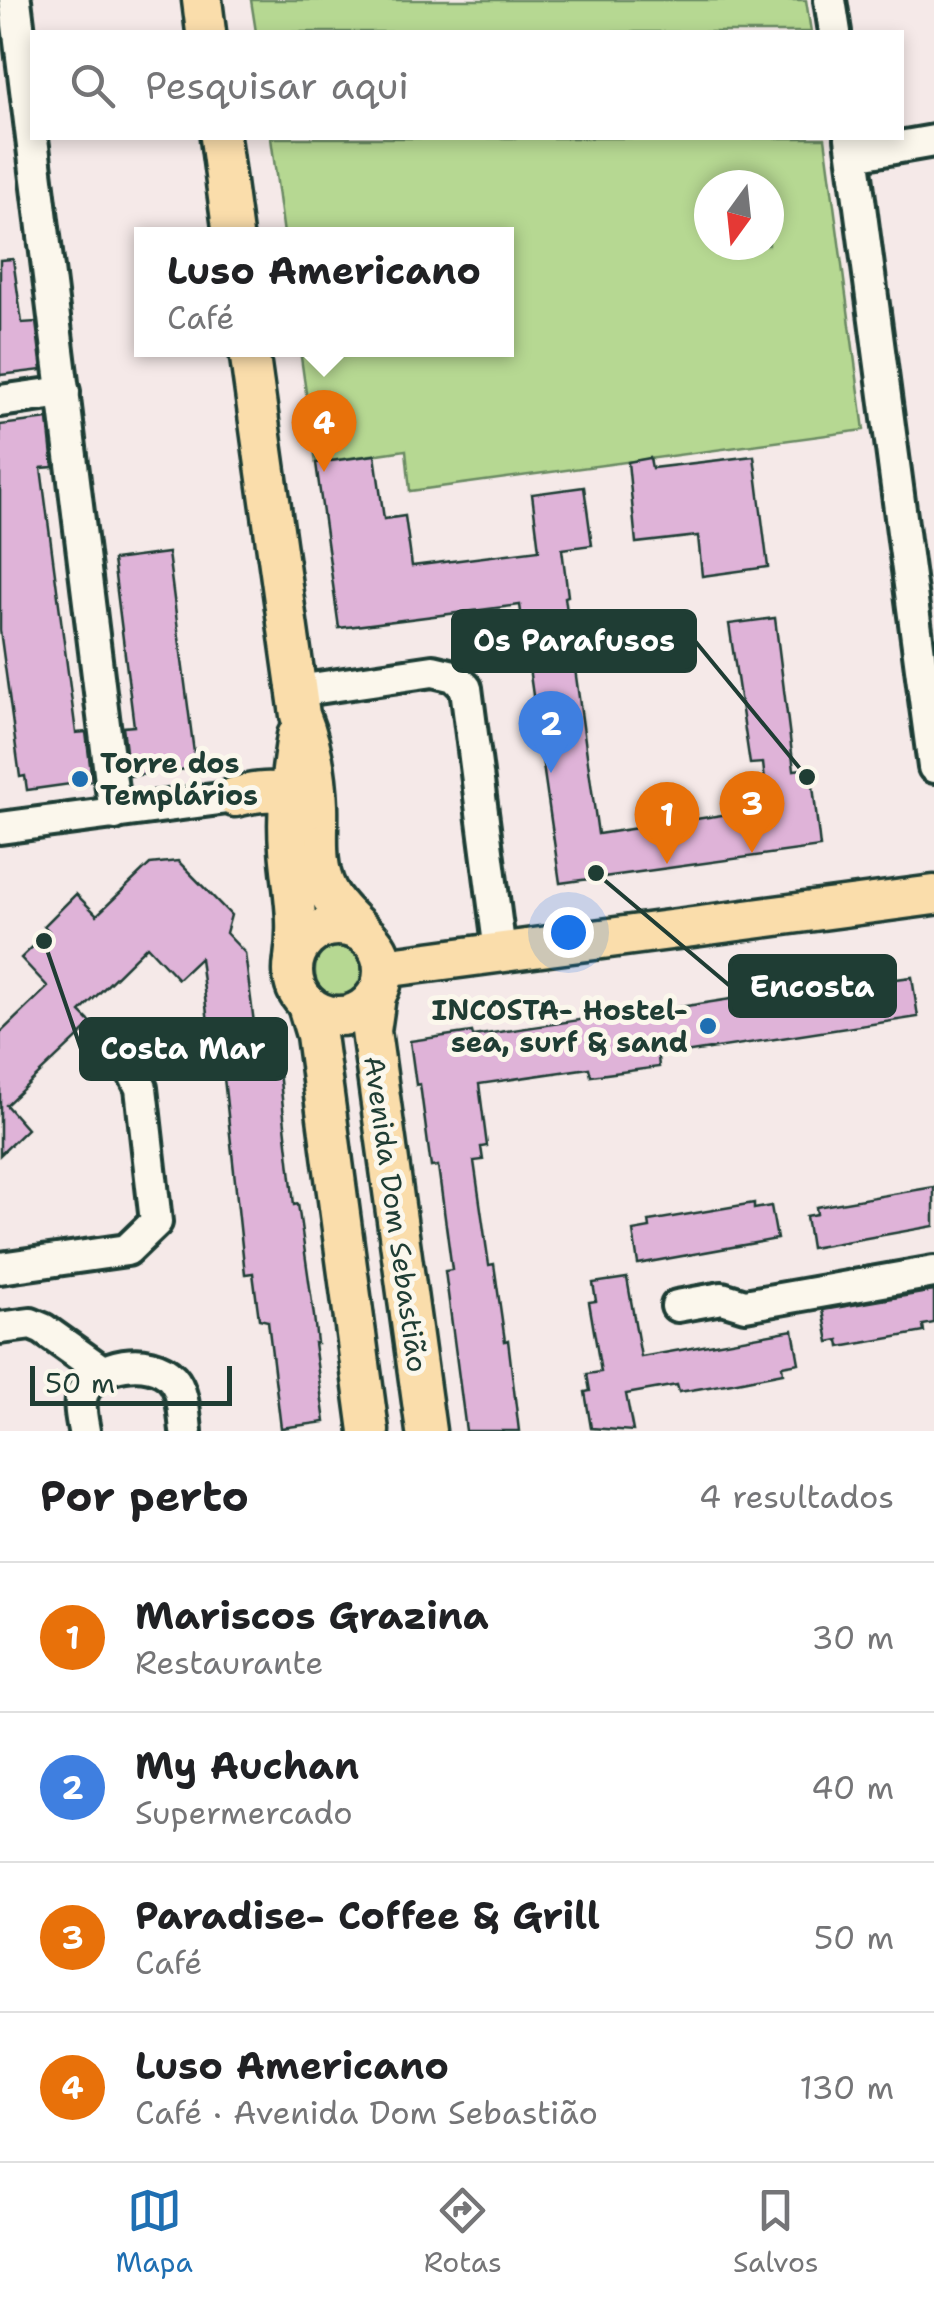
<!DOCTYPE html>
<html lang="pt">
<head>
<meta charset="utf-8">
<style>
  body { margin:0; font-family:"Shantell Sans",sans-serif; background:#f6f6f6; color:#202124 }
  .compass { position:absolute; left:694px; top:170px; width:90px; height:90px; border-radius:50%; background:#fff; box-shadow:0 5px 15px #0003; rotate:195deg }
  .scale { position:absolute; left:30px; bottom:25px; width:202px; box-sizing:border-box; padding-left:10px; border:5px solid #1f3d34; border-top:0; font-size:28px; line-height:35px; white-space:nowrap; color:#1f3d34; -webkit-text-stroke:8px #fbf7ec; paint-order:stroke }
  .you { position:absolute; left:568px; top:932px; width:35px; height:35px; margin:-25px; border:8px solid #fff; border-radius:50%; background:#1a73e8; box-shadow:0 0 0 15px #1a73e833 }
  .badge { display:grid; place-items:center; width:65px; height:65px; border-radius:50%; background:#1f6fb2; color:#fff; font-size:32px; font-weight:700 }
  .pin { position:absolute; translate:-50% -82px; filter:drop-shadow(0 2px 5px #0008) }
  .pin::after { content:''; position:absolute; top:52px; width:35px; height:30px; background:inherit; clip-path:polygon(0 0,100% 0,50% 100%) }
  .popup { position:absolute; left:134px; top:227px; width:380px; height:130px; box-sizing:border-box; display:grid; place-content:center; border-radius:0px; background:#fff; filter:drop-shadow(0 2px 8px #0005); font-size:32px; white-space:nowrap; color:#757577 }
  .popup b { font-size:38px; color:#202124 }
  .popup::after { content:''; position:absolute; left:50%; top:100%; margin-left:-20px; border:20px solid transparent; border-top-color:#fff }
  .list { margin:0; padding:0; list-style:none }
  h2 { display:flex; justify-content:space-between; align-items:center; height:130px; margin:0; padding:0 40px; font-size:42px }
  h2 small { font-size:32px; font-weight:400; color:#757577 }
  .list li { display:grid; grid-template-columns:65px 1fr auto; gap:30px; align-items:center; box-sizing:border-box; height:150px; padding:0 40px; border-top:2px solid #e0e0e0 }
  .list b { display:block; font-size:38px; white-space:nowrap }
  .list p { margin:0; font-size:32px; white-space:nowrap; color:#757577 }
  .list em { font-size:32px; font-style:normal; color:#757577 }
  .icon { flex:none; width:55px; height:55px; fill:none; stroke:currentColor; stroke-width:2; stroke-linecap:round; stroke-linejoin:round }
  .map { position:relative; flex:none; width:934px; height:1431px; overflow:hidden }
  .search { position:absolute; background:#fff; box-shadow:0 5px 15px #0003; left:30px; right:30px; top:30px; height:110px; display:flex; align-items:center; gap:25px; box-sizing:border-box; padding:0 35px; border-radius:0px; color:#757577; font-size:38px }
  .sheet { height:730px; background:#fff }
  nav { display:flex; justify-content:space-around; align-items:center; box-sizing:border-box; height:140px; border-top:2px solid #e0e0e0; background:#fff; font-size:28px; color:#757577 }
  nav a { display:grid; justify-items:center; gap:5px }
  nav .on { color:#1f6fb2 }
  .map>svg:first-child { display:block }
</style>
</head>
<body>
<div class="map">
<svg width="934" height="1431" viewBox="0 0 934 1431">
  <rect width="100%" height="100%" fill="#f5e9e8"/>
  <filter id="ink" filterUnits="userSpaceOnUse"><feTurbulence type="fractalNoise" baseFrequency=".01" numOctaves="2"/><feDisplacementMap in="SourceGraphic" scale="20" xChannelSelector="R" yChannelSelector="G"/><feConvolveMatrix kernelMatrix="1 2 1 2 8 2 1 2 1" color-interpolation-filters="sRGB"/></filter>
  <g filter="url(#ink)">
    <!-- green -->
    <g fill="#b6d892" stroke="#6a8a63" stroke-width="2.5" fill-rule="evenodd">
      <path d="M251 0H806L811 32H256Z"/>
      <path d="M271 138H825L864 430 410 491 406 450 316 463 300 350H506V235L284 234ZM709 185H769V245H709Z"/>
      <circle cx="341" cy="971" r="26"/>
    </g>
    <!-- building -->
    <g fill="#dfb3d8" stroke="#1f3d34" stroke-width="2.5">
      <path d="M13 259 22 323 36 322 42 370 0 375V260Z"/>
      <path d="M48 419 53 467 41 468 76 733 86 732 92 781 27 790 25 776 20 777 0 630V425Z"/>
      <path d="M375 455 384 519 405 516 412 566 539 550 532 494 584 487 592 545 562 549 568 596 565 597 598 834 768 808 763 763 750 764 729 624 775 618 794 770 811 768 820 847 560 883 520 605 339 628 316 463Z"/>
      <path d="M754 456 768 567 702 576 698 536 636 543 628 462 650 458 652 468Z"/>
      <path d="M168 553 196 768 129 776 123 727 134 726 113 560Z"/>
      <path d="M178 861 231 915 226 933 245 953 258 1054 262 1053 264 1074 279 1072 294 1205 298 1204 314 1316 317 1343H314L325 1422 281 1428 268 1321 259 1319 253 1273 245 1274 221 1050 204 1052 200 1032 208 1022 200 958 178 979 147 946 80 1012 92 1024 6 1105 27 1129 0 1155V1033L48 987 21 958 49 931 44 926 76 894 97 915 150 864Z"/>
      <path d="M912 977 918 1017 658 1057 659 1067 591 1076 589 1068 479 1084 487 1146 481 1147 483 1160 474 1161 489 1265 494 1264 505 1341 508 1340 519 1431H466L445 1271 452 1270 438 1166 431 1167 420 1084 416 1085 410 1041 472 1032 473 1036 586 1019V1016L647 1007 648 1012 826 984V988Z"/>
      <path d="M934 1187V1226L811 1248 806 1216 817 1214 816 1207Z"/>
      <path d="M754 1203V1209L771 1206 777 1239 638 1264 633 1231 650 1228 649 1221Z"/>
      <path d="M627 1278 641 1357 793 1330 799 1363 782 1366 783 1373 732 1383 679 1392 677 1385 626 1394 633 1431 591 1428 585 1392 590 1391 587 1374 601 1372 589 1302 596 1301 593 1283Z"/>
      <path d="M934 1291V1323L923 1325 924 1332 840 1347 839 1340 829 1342 823 1310Z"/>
    </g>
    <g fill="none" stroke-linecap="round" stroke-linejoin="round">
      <defs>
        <g id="minor">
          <path d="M15 0 115 814"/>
          <path d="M830 0 835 32"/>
          <path d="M851 138 934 767"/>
          <path d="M854 155 934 141"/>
          <path d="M0 401 64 392"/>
          <path d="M297 691 433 671 454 676 466 688 500 952"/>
          <path d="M0 828 235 797"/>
          <path d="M0 1268 127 1250 156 1222 141 1088 124 1054"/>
          <path d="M677 1306 722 1298 745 1305 934 1272"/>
          <path d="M0 1328 31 1324 43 1329 102 1371"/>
          <path d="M84 1431C82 1419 78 1404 83 1392 96 1363 150 1354 172 1378 184 1391 184 1415 186 1431"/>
        </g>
        <g id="major">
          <path d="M202 0 206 32"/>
          <path d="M220 138 233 235"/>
          <path d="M249 350 300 715C311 742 317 776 318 806 319 834 314 864 327 890 336 908 354 923 368 937"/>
          <path d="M235 797C263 790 286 786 305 811"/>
          <circle cx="338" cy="971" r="45"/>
          <path d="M294 959C300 917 292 889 289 848 286 810 291 774 297 736"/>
          <path d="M383 968 934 895"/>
          <path d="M376 996 371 1031 426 1431"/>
          <path d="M307 1005 316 1035 369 1431"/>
        </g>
      </defs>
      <!-- minor casing -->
      <use href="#minor" stroke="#1f3d34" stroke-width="38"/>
      <!-- major casing -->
      <use href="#major" stroke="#1f3d34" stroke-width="45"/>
      <!-- minor -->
      <use href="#minor" stroke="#fbf7ec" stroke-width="30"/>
      <!-- major -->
      <use href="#major" stroke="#faddab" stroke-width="38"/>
    </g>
  </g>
  <!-- markers -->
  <g fill="#1f6fb2" stroke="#fbf7ec" stroke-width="4">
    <circle cx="80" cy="779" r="10"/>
    <circle cx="708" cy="1026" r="10"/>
  </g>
  <g text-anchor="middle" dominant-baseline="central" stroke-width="10" stroke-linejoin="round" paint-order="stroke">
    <!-- poi labels -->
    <g font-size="28" font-weight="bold" fill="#1f3d34" stroke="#fbf7ec" text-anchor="start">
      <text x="100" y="763">Torre dos<tspan x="100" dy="32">Templários</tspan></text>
      <text x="688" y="1010" text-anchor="end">INCOSTA- Hostel-<tspan x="688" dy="32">sea, surf &amp; sand</tspan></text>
    </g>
    <!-- street labels -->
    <g font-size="28" fill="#1f3d34" stroke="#fbf7ec">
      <text transform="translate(396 1214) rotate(82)">Avenida Dom Sebastião</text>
    </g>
  </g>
  <!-- callouts -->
  <path fill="none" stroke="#1f3d34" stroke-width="4" d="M807 777L695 641M596 873L730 986M44 941L81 1049"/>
  <g fill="#1f3d34" stroke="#fbf7ec" stroke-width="4">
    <circle cx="807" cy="777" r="10"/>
    <circle cx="596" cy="873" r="10"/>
    <circle cx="44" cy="941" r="10"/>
  </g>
  <g fill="#1f3d34" stroke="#1f3d34" stroke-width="4">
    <rect x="453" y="611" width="242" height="60" rx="10"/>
    <rect x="730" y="956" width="165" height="60" rx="10"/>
    <rect x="81" y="1019" width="205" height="60" rx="10"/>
  </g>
  <g font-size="30" text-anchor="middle" font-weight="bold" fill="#fff">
    <text x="574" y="651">Os Parafusos</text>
    <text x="812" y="997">Encosta</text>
    <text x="183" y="1059">Costa Mar</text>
  </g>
</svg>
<svg class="compass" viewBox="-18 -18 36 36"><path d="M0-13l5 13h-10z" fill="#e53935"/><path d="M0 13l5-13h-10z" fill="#757577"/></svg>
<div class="scale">50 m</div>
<div class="you"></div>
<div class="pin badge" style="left:667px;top:864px;background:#e8710a">1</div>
<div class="pin badge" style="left:551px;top:773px;background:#3f7fe0">2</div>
<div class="pin badge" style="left:752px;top:853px;background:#e8710a">3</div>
<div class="pin badge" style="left:324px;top:472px;background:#e8710a">4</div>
<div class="popup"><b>Luso Americano</b>Café</div>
<div class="search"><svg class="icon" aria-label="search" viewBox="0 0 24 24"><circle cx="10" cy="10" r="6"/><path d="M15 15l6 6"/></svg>Pesquisar aqui</div>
</div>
<section class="sheet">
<h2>Por perto<small>4 resultados</small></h2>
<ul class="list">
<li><span class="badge" style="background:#e8710a">1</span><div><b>Mariscos Grazina</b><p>Restaurante</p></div><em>30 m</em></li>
<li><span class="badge" style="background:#3f7fe0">2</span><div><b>My Auchan</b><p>Supermercado</p></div><em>40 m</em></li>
<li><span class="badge" style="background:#e8710a">3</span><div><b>Paradise- Coffee &amp; Grill</b><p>Café</p></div><em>50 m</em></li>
<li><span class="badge" style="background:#e8710a">4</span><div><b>Luso Americano</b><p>Café · Avenida Dom Sebastião</p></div><em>130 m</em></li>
</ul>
</section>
<nav>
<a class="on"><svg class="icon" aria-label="map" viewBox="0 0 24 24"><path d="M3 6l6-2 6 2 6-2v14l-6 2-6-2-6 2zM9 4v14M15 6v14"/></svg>Mapa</a>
<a><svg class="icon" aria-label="directions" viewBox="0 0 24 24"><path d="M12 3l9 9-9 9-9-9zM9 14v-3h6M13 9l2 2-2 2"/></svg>Rotas</a>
<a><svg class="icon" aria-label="saved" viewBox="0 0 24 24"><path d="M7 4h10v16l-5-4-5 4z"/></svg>Salvos</a>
</nav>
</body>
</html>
